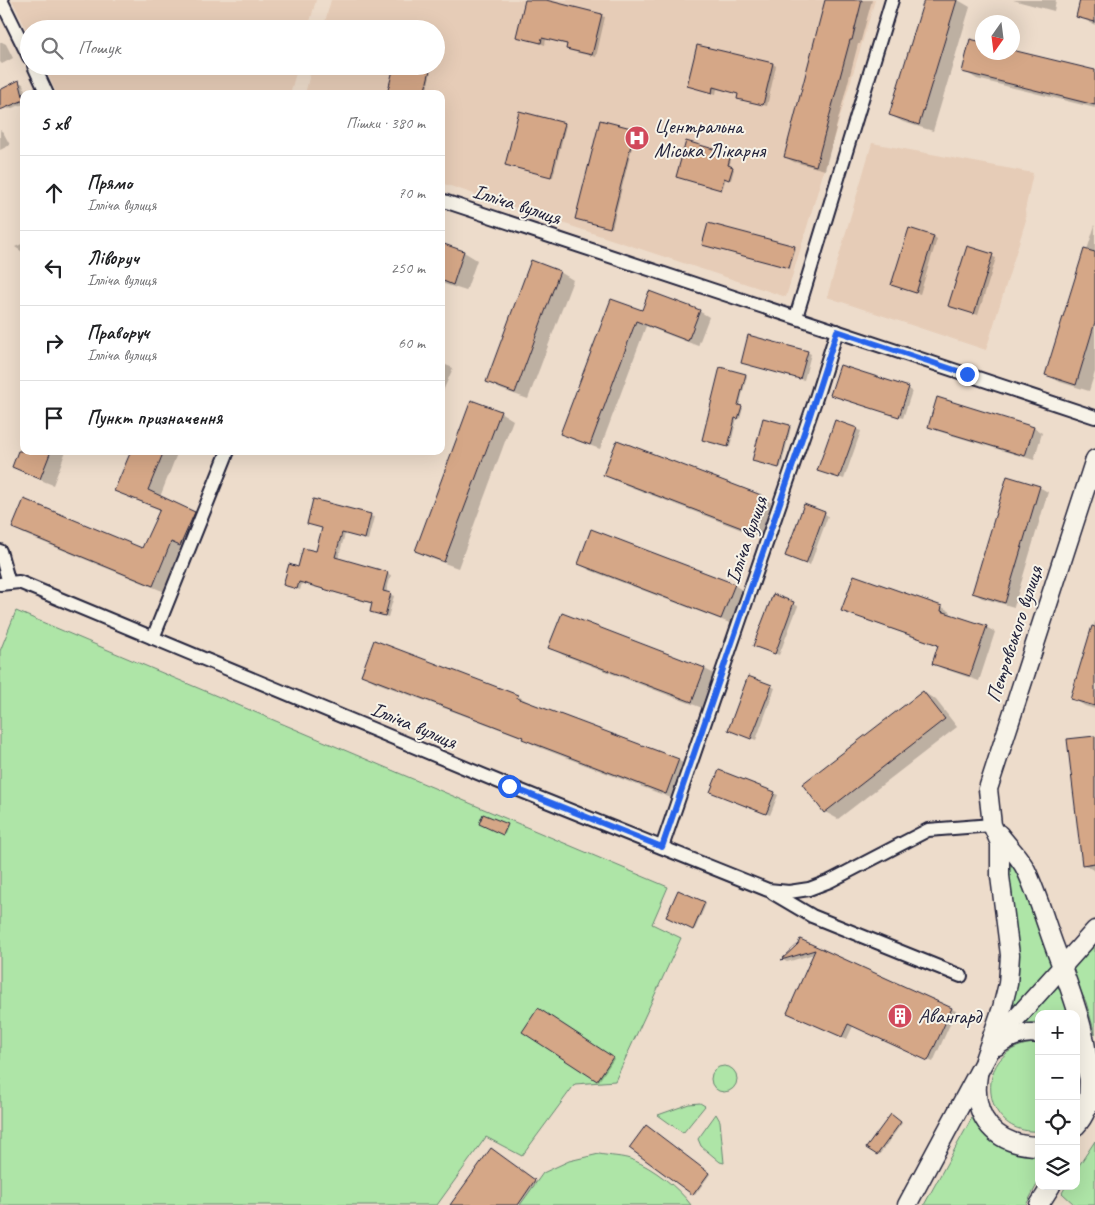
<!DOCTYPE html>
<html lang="uk">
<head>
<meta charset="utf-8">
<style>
  body { margin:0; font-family:Caveat,sans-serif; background:#f6f6f6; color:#202124 }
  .controls { position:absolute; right:15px; bottom:15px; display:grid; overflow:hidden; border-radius:10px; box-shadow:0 5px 20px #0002 }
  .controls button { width:45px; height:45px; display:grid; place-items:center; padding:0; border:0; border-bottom:1px solid #e0e0e0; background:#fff; color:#202124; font:25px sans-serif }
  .compass { position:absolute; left:975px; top:15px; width:45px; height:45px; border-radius:50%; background:#fff; box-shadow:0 5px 20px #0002; rotate:194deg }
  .stop { position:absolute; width:15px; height:15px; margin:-11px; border:4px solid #2563eb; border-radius:50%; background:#fff }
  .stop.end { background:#2563eb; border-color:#fff; box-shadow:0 1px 5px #0008 }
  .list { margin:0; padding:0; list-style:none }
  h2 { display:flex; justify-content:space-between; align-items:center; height:65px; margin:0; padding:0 20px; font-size:21px }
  h2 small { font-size:16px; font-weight:400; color:#757577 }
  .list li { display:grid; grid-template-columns:32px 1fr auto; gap:15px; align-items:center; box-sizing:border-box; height:75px; padding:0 20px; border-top:1px solid #e0e0e0 }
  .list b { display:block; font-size:19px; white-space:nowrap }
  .list p { margin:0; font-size:16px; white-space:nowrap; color:#757577 }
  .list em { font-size:16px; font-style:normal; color:#757577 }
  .icon { flex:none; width:28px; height:28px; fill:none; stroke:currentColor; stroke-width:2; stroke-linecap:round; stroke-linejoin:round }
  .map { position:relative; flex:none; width:1095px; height:1205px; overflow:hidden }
  .search { position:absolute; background:#fff; box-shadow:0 5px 20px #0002; left:20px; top:20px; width:425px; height:55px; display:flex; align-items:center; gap:12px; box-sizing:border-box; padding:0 18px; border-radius:28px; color:#757577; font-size:19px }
  .panel { position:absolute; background:#fff; box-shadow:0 5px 20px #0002; left:20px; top:90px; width:425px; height:365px; border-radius:10px }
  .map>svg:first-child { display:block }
</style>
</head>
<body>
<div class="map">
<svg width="1095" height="1205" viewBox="0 0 1095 1205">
  <rect width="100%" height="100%" fill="#eddccb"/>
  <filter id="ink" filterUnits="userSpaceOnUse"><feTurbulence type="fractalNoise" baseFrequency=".02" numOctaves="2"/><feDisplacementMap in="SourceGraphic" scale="10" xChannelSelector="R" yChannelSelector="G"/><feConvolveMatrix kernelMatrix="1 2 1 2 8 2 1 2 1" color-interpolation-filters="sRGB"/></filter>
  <g filter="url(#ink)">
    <!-- built -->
    <g fill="#e6ccb7">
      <path d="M12 0H316L308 29H29V35Z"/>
      <path d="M331 0H875L786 297 441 183V94H305L312 66H436V29H323Z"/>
      <path d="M44 66H298L290 94H57Z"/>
      <path d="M872 143 1033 173 1025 210 1026 220 986 350 827 297Z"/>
    </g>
    <!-- green -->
    <g fill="#aee5a7" stroke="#688471">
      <path d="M16 611 668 887 652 924 681 938 615 1081 575 1084 522 1156 486 1137 437 1205H0V651Z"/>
      <path d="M1007 839 1053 968 1004 1022Z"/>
      <path d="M1095 942V1034L1086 1002 1070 970Z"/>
      <path d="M1061 981 1075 1014H1039V1022L1023 1023Z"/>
      <path d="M1039 1043V1131C977 1136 972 1043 1039 1043Z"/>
      <circle cx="724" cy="1079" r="13"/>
      <path d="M700 1103 705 1106 683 1133 658 1115 689 1104Z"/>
      <path d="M716 1114 720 1121 724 1163 720 1162 701 1146 698 1139Z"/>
      <path d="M974 1114 1039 1153V1181L1026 1205H924Z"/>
      <path d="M1095 1141V1205H1075L1062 1193 1066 1186H1076V1170Z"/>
      <path d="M599 1154C609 1156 623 1156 633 1160 653 1168 679 1188 691 1205H520L543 1173 569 1161Z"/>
    </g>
    <!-- shadow -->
    <g fill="#0003">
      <path d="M526 0H541L605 17 596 57 571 51 567 49 568 45 546 39 545 45 517 36Z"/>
      <path d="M826 0H872L860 44H858L825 170 794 162 785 157Z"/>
      <path d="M925 0H958L970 7 933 131 903 122 890 115Z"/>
      <path d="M1013 0H1056L1054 11Z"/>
      <path d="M1081 0H1095V25L1077 16Z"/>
      <path d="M971 41 982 43V52L1095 72V108L977 79 964 71Z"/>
      <path d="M0 42H2L6 44 13 58 2 64 0 62Z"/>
      <path d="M773 64 776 66 767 106 742 100 739 98 740 94 717 89 716 94 688 86Z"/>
      <path d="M395 66H432L426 94H388Z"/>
      <path d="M19 82 23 84 26 94H24V104L9 109 5 107 0 97V91Z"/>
      <path d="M520 113 566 125 553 177 508 165Z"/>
      <path d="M0 130 3 132 10 145 0 150Z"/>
      <path d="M634 130 636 131 612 228 578 220Z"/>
      <path d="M687 142 732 156 729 167 734 169 731 180 726 178 722 190 679 177Z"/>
      <path d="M1095 225V372L1089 391 1060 382 1047 375Z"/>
      <path d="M934 237 937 239 920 294 892 285Z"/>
      <path d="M24 243V253L15 247Z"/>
      <path d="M441 245 464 252 477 260 466 291 441 283Z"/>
      <path d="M705 246 794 247 796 248 790 268Z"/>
      <path d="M968 248 996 258 978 315 953 307Z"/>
      <path d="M532 262 560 272 573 280 528 399 500 389 487 381Z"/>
      <path d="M612 300 643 312 699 311 709 317 698 346 646 326 600 449 572 439 562 433Z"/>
      <path d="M807 352 811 354 804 380 746 364Z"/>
      <path d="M441 363 453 368 443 391 441 390Z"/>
      <path d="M746 375 747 376 739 407 743 408 740 419 737 418 730 447 705 441Z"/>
      <path d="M908 388 912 391 903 418 836 397Z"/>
      <path d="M938 399 1034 428 1042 433 1034 460 938 431 930 426Z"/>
      <path d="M500 412 513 420 458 568 430 558 417 551Z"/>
      <path d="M764 420 791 427 781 467 755 461Z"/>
      <path d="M836 422 861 431 844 479 823 472Z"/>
      <path d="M24 440V451H66L53 485 26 474 13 467Z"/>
      <path d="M132 451H178L160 497 206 520 165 592 26 535 14 528 142 549 161 510 128 497 116 490Z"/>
      <path d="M605 475 760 496 773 504 760 537 618 482Z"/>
      <path d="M1039 487 1048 492 1014 607 982 598 974 593Z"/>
      <path d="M314 501 374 517 368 540 345 534 338 559 391 575 386 593 394 596 388 617 374 613 373 604 302 583 300 590 284 585 299 568 316 553 323 528Z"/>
      <path d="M824 513 828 516 810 565 786 556Z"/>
      <path d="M579 564 734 585 747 593 735 625 592 571Z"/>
      <path d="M855 576 942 607 951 612 950 615 986 627 995 632 979 681 942 668 933 663 939 646 852 615 843 610Z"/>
      <path d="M774 596 798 606 779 655 759 648Z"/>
      <path d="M562 614 705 669 718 676 705 709 563 655 550 647Z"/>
      <path d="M1095 621V709L1085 706 1072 698Z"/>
      <path d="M362 674 518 696 530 703 678 760 691 768 679 801 536 746 524 738 375 682Z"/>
      <path d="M771 686 775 688 756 740 733 732Z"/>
      <path d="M923 692 936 700 957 727 838 819 825 812Z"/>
      <path d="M1095 737V871L1083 864Z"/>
      <path d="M716 793H774L778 795 770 815Z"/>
      <path d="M484 816 508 826 505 834 480 824Z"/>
      <path d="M678 892 706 904 695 929 667 917Z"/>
      <path d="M800 941 956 1011 933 1062 853 1026 847 1039 793 1015 814 954 787 962 783 960Z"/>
      <path d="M538 1010 614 1059 599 1081 524 1031Z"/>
      <path d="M891 1116 902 1123 879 1155 868 1148Z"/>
      <path d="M646 1127 710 1174 695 1195 631 1147Z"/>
      <path d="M491 1150 536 1182 519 1205H452Z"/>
    </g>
    <!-- building -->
    <g fill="#d5a787" stroke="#22223b">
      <path d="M525 0H546L602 14 592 55 566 49 567 44 542 38 541 43 516 37Z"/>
      <path d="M825 0H862L852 40H850L816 166 784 157Z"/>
      <path d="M924 0H957L919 125 889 115Z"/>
      <path d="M1080 0H1095V22L1076 17Z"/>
      <path d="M970 39 982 42V52H1012V50L1095 70V105L962 72Z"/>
      <path d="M697 45 773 63 763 105 737 99 738 94 713 87 712 93 687 86Z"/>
      <path d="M394 66H431L424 94H387Z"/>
      <path d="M19 80 24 100 0 110V90Z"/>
      <path d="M519 111 565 123 551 177 505 165Z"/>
      <path d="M600 120 635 129 610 228 575 219Z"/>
      <path d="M686 141 731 154 728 165 733 167 729 180 724 178 721 190 676 177Z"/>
      <path d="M708 223 795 246 789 268 702 245Z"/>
      <path d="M909 228 934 236 916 293 891 285Z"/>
      <path d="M441 243 464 251 453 285 441 280Z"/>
      <path d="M967 246 993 254 974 314 948 306Z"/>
      <path d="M1084 249 1095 252V322L1076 385 1045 375Z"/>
      <path d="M531 260 560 271 515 393 486 382Z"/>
      <path d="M649 291 700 310 688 341 636 321 590 445 560 434 611 299 642 310Z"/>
      <path d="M748 335 808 351 800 379 741 363Z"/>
      <path d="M840 365 909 387 899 417 830 395Z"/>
      <path d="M720 367 746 374 738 405 742 406 738 419 735 418 728 447 702 440Z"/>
      <path d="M937 397 1034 427 1025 456 928 427Z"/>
      <path d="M471 400 501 411 444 562 415 551Z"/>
      <path d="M763 418 790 425 779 468 752 461Z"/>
      <path d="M835 420 857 428 839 478 817 471Z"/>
      <path d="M617 440 761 495 747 530 603 475Z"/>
      <path d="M18 451H51L40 479 12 467Z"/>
      <path d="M131 451H164L148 490 195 512 180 546 171 542 153 586 12 528 24 499 142 548 160 509 114 491Z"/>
      <path d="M1007 476 1040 486 1005 603 972 593Z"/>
      <path d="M313 499 371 514 365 539 342 533 335 557 388 572 383 591 391 593 385 616 370 612 372 603 299 582 297 589 283 585 289 564 298 567 303 548 316 551 322 528 307 524Z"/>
      <path d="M804 504 825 512 806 564 785 556Z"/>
      <path d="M591 529 735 584 721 619 578 564Z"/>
      <path d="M854 575 942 606 941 611 987 626 970 676 932 664 938 645 841 611Z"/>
      <path d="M773 594 794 602 775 654 753 646Z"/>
      <path d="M562 613 705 668 692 702 548 648Z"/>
      <path d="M1092 626 1095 627V706L1070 699Z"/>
      <path d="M374 640 518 695 517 698 679 759 666 794 522 739 523 737 361 675Z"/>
      <path d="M748 676 772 685 751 739 728 730Z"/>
      <path d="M923 691 945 719 824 813 802 784Z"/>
      <path d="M1095 736V863L1082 865 1067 739Z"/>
      <path d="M719 770 775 792 766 814 710 792Z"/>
      <path d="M483 814 508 824 503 835 479 824Z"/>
      <path d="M678 890 705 902 693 930 666 917Z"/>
      <path d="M800 939 952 1008 928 1061 848 1024 842 1037 787 1013 815 950 781 960 798 944Z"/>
      <path d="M538 1008 613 1057 597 1081 522 1032Z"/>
      <path d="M891 1114 901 1122 877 1155 866 1148Z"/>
      <path d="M646 1125 709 1173 693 1195 629 1148Z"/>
      <path d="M491 1148 535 1180 518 1205H450Z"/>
    </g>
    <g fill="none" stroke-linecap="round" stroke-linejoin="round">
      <defs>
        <g id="minor">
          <path d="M1 0 29 57"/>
          <path d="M34 66 47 94"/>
          <path d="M441 200 1095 417"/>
          <path d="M796 317 892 0"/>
          <path d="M0 551 9 583"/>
          <path d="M0 584 19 582 509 786 768 890 789 892 809 889 830 881 928 830 992 825"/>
          <path d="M153 638 228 451"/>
          <path d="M662 847 815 401 837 331"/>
          <path d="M773 893 812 916 961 976"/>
        </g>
        <g id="secondary">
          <path d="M999 834C1007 845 1020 857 1026 870 1037 893 1046 924 1055 948 1075 1003 1095 1048 1087 1109"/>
          <path d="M997 1046C1010 1037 1023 1031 1039 1034"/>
          <path d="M1076 1053C1095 1072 1094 1107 1076 1126"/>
          <path d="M984 1060 1002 1008 1008 984 1010 955 1000 876V843L992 825 988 789 1095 459"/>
          <path d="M978 1075C971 1118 996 1146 1039 1146"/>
          <path d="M907 1205 994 1043 1095 930"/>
          <path d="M1039 1205 1051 1186"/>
        </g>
      </defs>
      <!-- minor casing -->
      <use href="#minor" stroke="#22223b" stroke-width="16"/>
      <!-- secondary casing -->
      <use href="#secondary" stroke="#22223b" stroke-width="21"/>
      <!-- minor -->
      <use href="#minor" stroke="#f7f3e8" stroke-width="12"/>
      <!-- secondary -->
      <use href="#secondary" stroke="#f7f3e8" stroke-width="18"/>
    </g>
  </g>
  <g fill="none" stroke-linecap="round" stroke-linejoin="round" filter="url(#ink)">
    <!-- route -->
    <path stroke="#2563eb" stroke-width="6" d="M509 786 662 847 810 415 837 331 967 374"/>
  </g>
  <!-- icons -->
  <defs>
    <symbol id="hospital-disc" viewBox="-11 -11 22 22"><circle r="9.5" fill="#d1495b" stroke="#f7f3e8"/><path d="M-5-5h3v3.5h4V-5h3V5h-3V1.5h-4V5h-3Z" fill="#fff"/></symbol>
    <symbol id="building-disc" viewBox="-11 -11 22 22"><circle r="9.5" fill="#d1495b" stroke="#f7f3e8"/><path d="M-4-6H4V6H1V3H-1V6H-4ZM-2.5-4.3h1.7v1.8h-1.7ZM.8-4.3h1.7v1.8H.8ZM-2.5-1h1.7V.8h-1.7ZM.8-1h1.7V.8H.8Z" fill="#fff"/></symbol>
  </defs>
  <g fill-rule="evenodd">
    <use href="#hospital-disc" x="623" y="124" width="28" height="28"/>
    <use href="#building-disc" x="886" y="1002" width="28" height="28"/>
  </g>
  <g text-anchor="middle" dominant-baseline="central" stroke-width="4" stroke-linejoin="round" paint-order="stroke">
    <!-- poi labels -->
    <g font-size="21" fill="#22223b" stroke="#f7f3e8" text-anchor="start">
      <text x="654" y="126">Центральна<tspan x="654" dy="24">Міська Лікарня</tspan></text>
      <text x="918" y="1016">Авангард</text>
    </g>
    <!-- street labels -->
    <g font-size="21" fill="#22223b" stroke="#f7f3e8">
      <text transform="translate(517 204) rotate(18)">Ілліча вулиця</text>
      <text transform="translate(746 540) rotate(-71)">Ілліча вулиця</text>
      <text transform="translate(1014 634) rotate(-72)">Петровського вулиця</text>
      <text transform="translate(414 725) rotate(23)">Ілліча вулиця</text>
    </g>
  </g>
</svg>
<div class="controls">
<button>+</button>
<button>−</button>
<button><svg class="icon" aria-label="locate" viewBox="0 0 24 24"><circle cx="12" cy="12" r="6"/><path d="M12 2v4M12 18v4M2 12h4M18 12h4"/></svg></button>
<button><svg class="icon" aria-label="layers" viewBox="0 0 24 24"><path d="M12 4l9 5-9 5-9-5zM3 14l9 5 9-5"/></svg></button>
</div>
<svg class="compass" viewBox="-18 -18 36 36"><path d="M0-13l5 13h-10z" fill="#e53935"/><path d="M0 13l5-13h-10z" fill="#757577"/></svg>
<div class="stop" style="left:509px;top:786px"></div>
<div class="stop end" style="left:967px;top:374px"></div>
<div class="search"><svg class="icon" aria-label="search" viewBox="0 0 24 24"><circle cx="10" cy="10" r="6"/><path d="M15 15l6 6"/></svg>Пошук</div>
<section class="panel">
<h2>5 хв<small>Пішки · 380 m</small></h2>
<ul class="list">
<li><svg class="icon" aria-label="ahead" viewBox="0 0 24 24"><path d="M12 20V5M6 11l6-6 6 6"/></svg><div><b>Прямо</b><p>Ілліча вулиця</p></div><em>70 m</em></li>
<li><svg class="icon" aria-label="left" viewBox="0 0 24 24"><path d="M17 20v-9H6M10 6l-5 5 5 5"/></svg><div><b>Ліворуч</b><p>Ілліча вулиця</p></div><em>250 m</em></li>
<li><svg class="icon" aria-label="right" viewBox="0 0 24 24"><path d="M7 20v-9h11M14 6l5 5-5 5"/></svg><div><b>Праворуч</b><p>Ілліча вулиця</p></div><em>60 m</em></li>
<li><svg class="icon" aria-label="arrive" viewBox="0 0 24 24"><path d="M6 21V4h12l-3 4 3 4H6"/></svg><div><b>Пункт призначення</b></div></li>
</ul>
</section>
</div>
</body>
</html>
